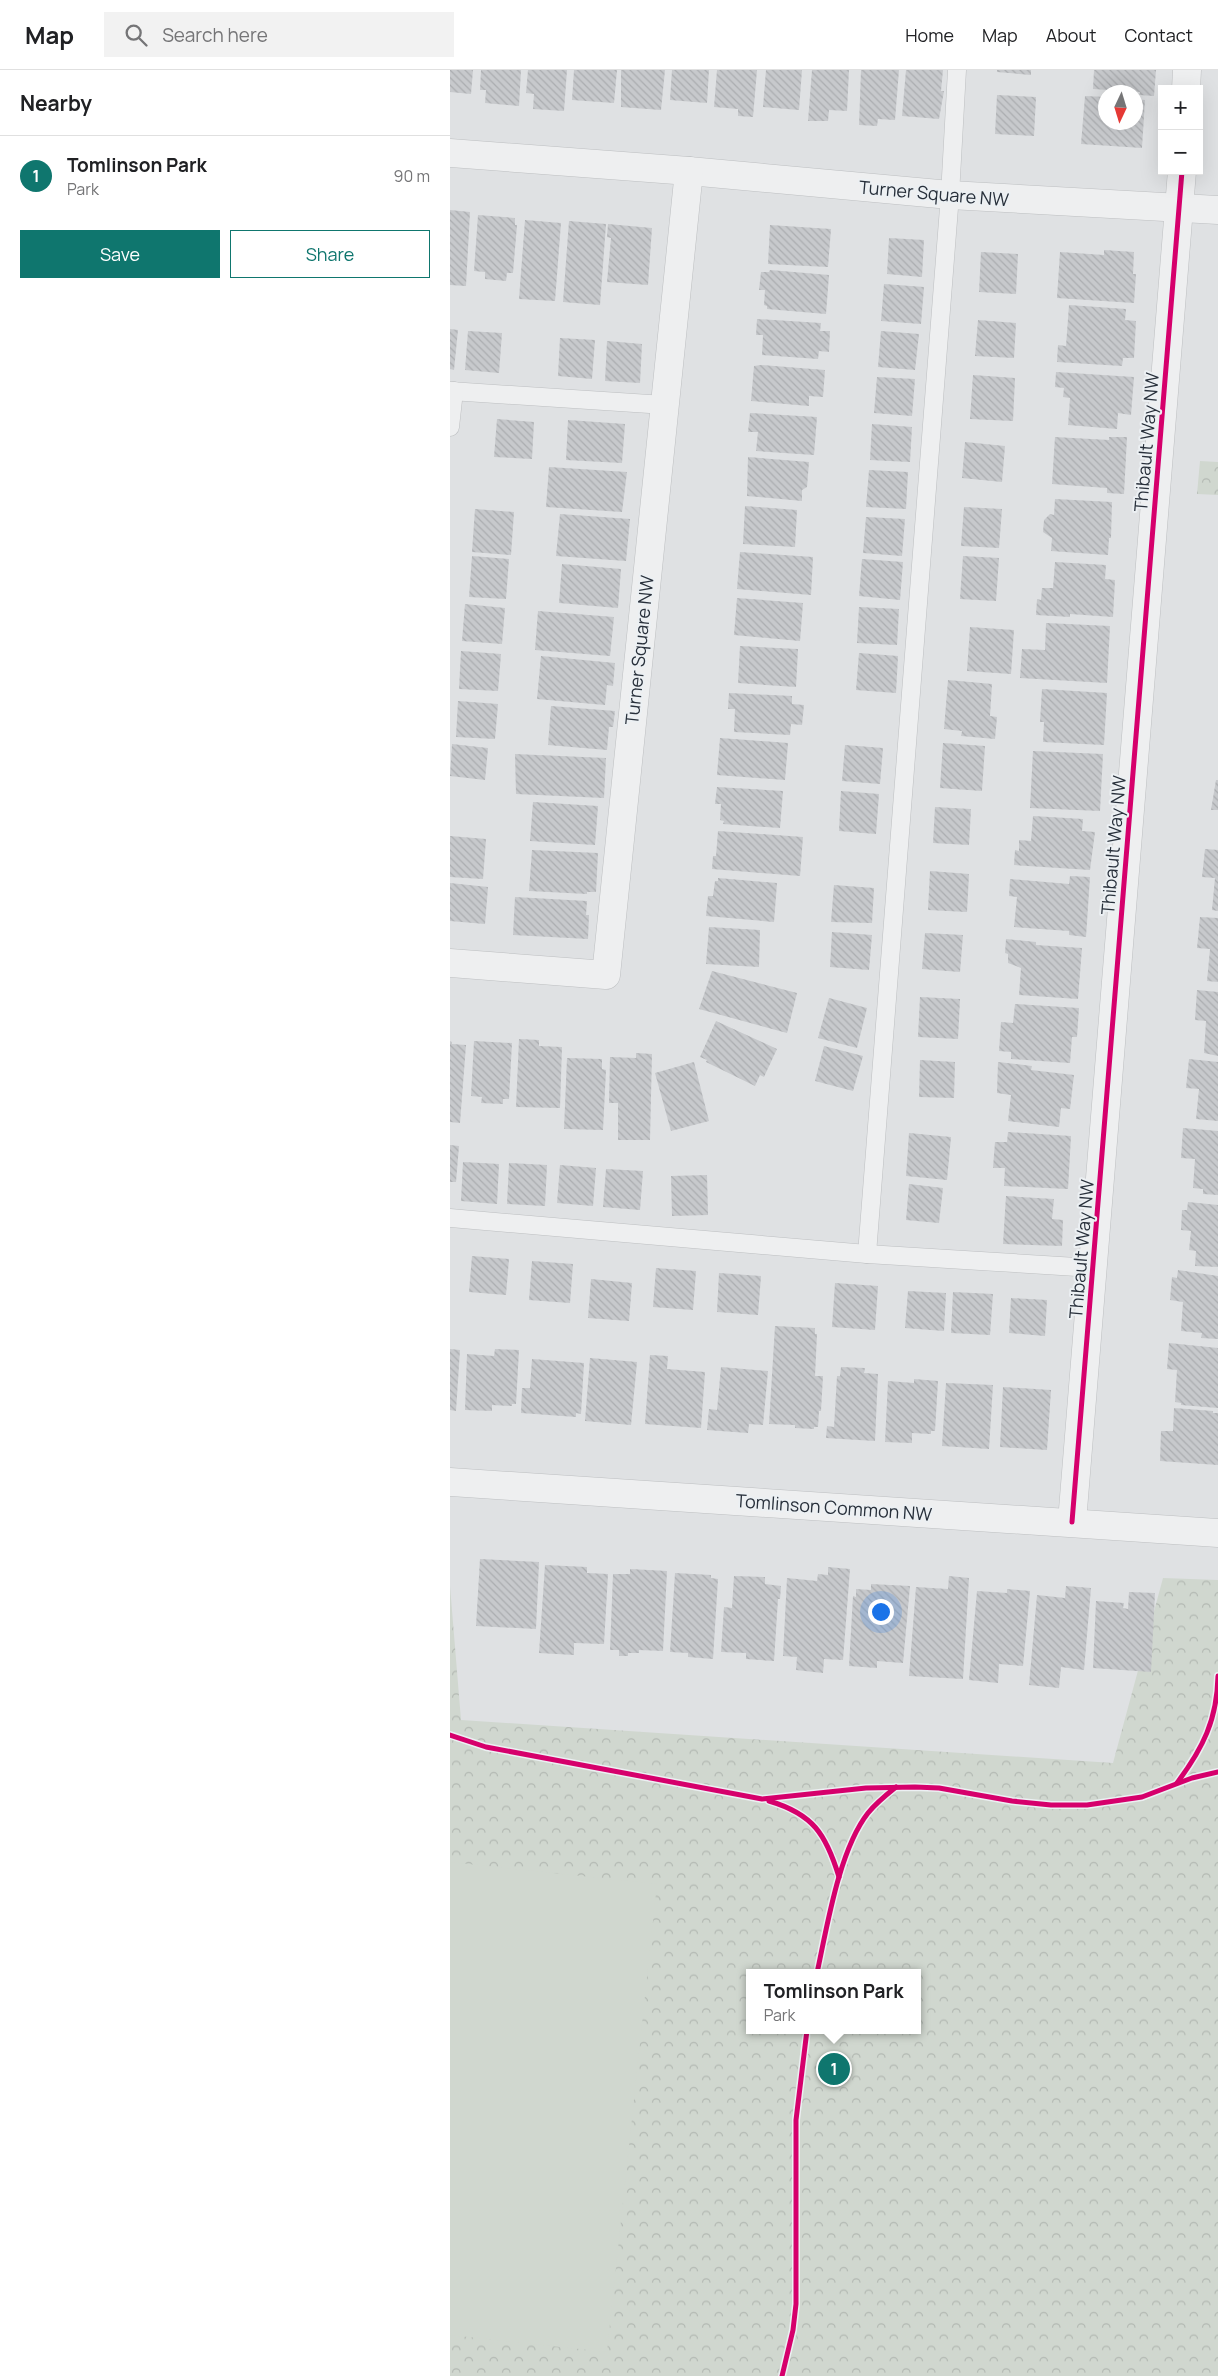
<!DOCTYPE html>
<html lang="en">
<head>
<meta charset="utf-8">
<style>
  body { margin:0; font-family:Manrope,sans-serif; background:#f2f2f2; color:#202124 }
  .controls { position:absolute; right:15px; top:15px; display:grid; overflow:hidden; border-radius:0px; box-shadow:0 5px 20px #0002 }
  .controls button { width:45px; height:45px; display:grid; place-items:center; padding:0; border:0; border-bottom:1px solid #e0e0e0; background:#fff; color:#202124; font:25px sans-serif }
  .compass { position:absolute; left:648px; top:15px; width:45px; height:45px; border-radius:50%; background:#fff; box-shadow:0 5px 20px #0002; rotate:184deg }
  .you { position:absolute; left:430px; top:1541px; width:18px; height:18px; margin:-12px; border:4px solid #fff; border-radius:50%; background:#1a73e8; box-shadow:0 0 0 8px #1a73e833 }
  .badge { display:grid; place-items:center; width:32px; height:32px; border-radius:50%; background:#0f766e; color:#fff; font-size:16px; font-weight:700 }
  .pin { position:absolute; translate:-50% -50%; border:2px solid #fff; box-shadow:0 1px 5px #0006 }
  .popup { position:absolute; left:296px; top:1899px; width:175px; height:65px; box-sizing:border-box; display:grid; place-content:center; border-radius:0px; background:#fff; filter:drop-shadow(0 1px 4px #0005); font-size:16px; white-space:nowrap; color:#757577 }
  .popup b { font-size:19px; color:#202124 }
  .popup::after { content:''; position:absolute; left:50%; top:100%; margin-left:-10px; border:10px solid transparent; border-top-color:#fff }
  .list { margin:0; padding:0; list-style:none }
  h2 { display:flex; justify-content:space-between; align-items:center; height:65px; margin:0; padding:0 20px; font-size:21px }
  h2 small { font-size:16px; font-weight:400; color:#757577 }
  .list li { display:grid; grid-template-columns:32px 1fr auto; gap:15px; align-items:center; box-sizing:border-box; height:80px; padding:0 20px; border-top:1px solid #e0e0e0 }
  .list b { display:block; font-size:19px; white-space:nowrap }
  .list p { margin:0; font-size:16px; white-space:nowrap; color:#757577 }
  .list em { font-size:16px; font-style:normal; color:#757577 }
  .actions { display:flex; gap:10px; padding:15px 20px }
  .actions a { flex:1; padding:11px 0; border:1px solid #0f766e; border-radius:0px; text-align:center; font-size:18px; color:#0f766e }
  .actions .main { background:#0f766e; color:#fff }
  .icon { flex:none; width:28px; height:28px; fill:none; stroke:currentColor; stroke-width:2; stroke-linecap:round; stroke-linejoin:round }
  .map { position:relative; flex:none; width:768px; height:2306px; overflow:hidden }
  header { display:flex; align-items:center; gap:30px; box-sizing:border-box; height:70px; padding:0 25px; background:#fff; border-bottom:1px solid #e0e0e0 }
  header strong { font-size:24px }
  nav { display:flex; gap:28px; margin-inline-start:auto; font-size:18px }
  .search { width:350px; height:45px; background:#f2f2f2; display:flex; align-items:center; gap:12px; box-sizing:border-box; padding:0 18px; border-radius:0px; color:#757577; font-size:19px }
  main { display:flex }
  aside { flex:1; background:#fff }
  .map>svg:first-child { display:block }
</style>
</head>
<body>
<header>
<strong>Map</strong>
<div class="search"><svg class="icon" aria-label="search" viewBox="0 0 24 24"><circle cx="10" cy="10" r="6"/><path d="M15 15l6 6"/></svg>Search here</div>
<nav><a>Home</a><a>Map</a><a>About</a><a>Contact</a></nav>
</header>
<main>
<aside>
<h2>Nearby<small></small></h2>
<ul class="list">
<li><span class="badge">1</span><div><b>Tomlinson Park</b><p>Park</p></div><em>90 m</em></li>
</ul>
<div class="actions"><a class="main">Save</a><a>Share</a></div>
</aside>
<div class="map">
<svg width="768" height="2306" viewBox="0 0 768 2306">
  <defs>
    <pattern id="park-crowns" width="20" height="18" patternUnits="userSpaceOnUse" patternTransform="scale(1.25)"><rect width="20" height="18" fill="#d0d7cf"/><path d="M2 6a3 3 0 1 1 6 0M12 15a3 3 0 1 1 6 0" fill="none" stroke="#b3b9b3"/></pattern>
    <pattern id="building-back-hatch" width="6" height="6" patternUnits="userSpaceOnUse" patternTransform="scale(1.25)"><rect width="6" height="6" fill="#c7c9cc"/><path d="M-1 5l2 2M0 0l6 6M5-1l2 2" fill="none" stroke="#abadb0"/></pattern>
  </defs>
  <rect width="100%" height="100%" fill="#dfe1e3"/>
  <!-- park -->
  <g fill="url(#park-crowns)" fill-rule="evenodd">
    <path d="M750 391 768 392V425L747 424Z"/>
    <path d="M713 1508 768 1510V2306H0V1516L11 1650 663 1693ZM300 1903H468V1960H300Z"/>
  </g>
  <!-- pitch -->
  <path fill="#d0d7cf" d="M0 1792 207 1814 157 2282 0 2265Z"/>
  <!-- building -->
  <g fill="url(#building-back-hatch)">
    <path d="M0 0H23L21 24 0 22Z"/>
    <path d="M31 0H71L69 36 35 33 36 20H30Z"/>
    <path d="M78 0H117L114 41 83 39 84 24 76 23Z"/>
    <path d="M124 0H167L164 33 122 30Z"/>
    <path d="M171 0H215L211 40 171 37Z"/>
    <path d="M222 0H259L257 33 220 30Z"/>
    <path d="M267 0H307L303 47 288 46V39L264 37Z"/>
    <path d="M316 0H352L349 40 313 37Z"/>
    <path d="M362 0H399L397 41 379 40 378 51H358Z"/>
    <path d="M411 0H449L445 50 428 49 427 56 409 55Z"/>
    <path d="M456 0H493L491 21H494L489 49 452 46Z"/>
    <path d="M547 0H581V5L547 2Z"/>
    <path d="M644 0H706L704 26 689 25 690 22 643 19Z"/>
    <path d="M547 25 586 27 584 66 545 64Z"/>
    <path d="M635 26 656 27V52H686V29L695 30 692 78 631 74Z"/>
    <path d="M0 140 20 142 16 216 0 215Z"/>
    <path d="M28 145 65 148V155H67L63 203H57L56 211 35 209V202L24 201Z"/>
    <path d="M75 150 111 153 105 231 69 229Z"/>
    <path d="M119 151 156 154 150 235 113 232Z"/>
    <path d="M158 154 202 158 198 215 157 212 161 168 157 167Z"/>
    <path d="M320 155 381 159 378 197 318 194Z"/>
    <path d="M439 168 474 170 472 207 437 204Z"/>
    <path d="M654 180 684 182 683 204H686L684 233 607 228 610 182 654 185Z"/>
    <path d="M531 182 568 184 566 224 529 222Z"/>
    <path d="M320 200 379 205 376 244 317 239V236L314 235 315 220H309L311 202H319Z"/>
    <path d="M434 214 474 217 471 254 431 251Z"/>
    <path d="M619 235 676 239 675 250 686 251 684 288H673L672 296 607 292 608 275 616 276Z"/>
    <path d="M307 249 371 253 370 261H380L379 282 369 281 368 289 312 285 313 265H306Z"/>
    <path d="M528 250 566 253 564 288 525 286Z"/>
    <path d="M0 259 8 260 4 300 0 299Z"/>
    <path d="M18 261 52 263 49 303 15 300Z"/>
    <path d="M431 261 469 264 465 300 428 297Z"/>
    <path d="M110 268 145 270 142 309 108 306Z"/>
    <path d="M157 271 192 274 190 313 155 311Z"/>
    <path d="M311 295 375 300 373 327 359 326V336L301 331 304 296Z"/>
    <path d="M606 302 684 307 681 345 668 343 667 359 618 355 620 328 613 327 614 318 605 317Z"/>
    <path d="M523 305 565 308 563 351 520 349Z"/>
    <path d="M427 307 465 309 462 346 424 343Z"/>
    <path d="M300 343 367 347 364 385 306 381 308 362H298Z"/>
    <path d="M47 349 84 352 82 389 44 387Z"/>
    <path d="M118 350 175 354 172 393 116 390Z"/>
    <path d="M422 354 462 357 460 392 420 390Z"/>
    <path d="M605 367 659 370V367H677L674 424 657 423V418L602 414Z"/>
    <path d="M515 372 555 376 552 412 512 408Z"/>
    <path d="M298 387 359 392 357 417 352 420V431L297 426Z"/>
    <path d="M99 397 177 402 172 442 96 437Z"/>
    <path d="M419 400 458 402 456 439 416 437Z"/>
    <path d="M605 429 662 432 661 468H659L658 485 601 481 602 468 593 462 594 450 600 444 604 445Z"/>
    <path d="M295 436 347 440 345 477 293 474Z"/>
    <path d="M514 437 552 439 549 478 511 476Z"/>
    <path d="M25 439 64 442 61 485 22 482Z"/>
    <path d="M110 444 180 449 176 491 106 486Z"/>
    <path d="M416 447 455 449 452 486 413 483Z"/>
    <path d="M290 482 363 487 361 525 287 519Z"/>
    <path d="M22 486 59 489 56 529 19 527Z"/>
    <path d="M513 486 549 488 546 531 510 529Z"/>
    <path d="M412 489 453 492 450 530 409 526Z"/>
    <path d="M605 492 656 495 655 509 665 510 663 547 620 544V547L586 545 587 529 591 530 592 518H603Z"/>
    <path d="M112 494 171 499 168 538 109 533Z"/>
    <path d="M287 528 353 533 350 571 284 565Z"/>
    <path d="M15 534 55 538 52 574 12 571Z"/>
    <path d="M409 537 449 539 447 575 407 573Z"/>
    <path d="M88 541 164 547 160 586 85 580Z"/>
    <path d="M596 553 660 556 657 613 570 608 572 579 595 580Z"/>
    <path d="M520 557 564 560 561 604 517 601Z"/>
    <path d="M290 576 348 579 346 617 288 613Z"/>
    <path d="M11 581 51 584 48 621 9 619Z"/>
    <path d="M409 583 448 586 446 623 406 620Z"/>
    <path d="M91 586 165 593 163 616 157 615 155 635 87 629Z"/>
    <path d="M498 610 542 614 540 646 547 647 545 669 511 666 512 661 494 659Z"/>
    <path d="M592 619 657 623 654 675 593 672 594 652H590Z"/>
    <path d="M279 623 342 626V634L354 635 352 655 341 654 340 665 284 662 285 639H278Z"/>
    <path d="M8 631 48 634 45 669 6 667Z"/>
    <path d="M101 636 165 641 163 657H159L157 680 98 675Z"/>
    <path d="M270 668 338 673 335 710 267 705Z"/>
    <path d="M493 673 535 676 532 721 490 718Z"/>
    <path d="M2 674 38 678 35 710 0 706Z"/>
    <path d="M395 675 433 678 430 714 392 711Z"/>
    <path d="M583 681 653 684 650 741 580 738Z"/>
    <path d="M65 684 156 688 154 728 66 724Z"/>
    <path d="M766 710H768V740H761Z"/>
    <path d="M267 717 333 721 330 758 273 754 274 751 270 750 271 734H265Z"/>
    <path d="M391 721 429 724 426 764 389 761Z"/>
    <path d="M83 732 148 736 145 775 80 771Z"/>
    <path d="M485 737 521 739 519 775 483 773Z"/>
    <path d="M583 746 633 749 632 761 645 762 640 800 564 795 565 780 569 781V770L581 771Z"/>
    <path d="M268 761 353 767 350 806 262 799 263 786H266Z"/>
    <path d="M0 766 36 769 33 809 0 807Z"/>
    <path d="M755 779 768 780V841L762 840 765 808 752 807Z"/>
    <path d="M82 780 148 783 146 822H137V824L79 821Z"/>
    <path d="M480 801 519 804 517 842 478 840Z"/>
    <path d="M620 806 640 807 636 867 619 865V861L564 857 567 827 559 826 560 809 619 814Z"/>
    <path d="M268 808 327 813 324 852 256 846 258 826H263L265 811H268Z"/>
    <path d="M0 813 38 817 35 854 0 851Z"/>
    <path d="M384 815 424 818 422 853 381 852Z"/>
    <path d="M65 827 137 831 136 845H139L138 869 63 865Z"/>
    <path d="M750 847 768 848V912L757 911 760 879 747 878Z"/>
    <path d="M259 857 310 860 309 897 256 894Z"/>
    <path d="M382 862 422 865 419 900 380 897Z"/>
    <path d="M475 863 513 865 510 902 472 899Z"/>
    <path d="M556 869 586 872V875L632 878 628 929 569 925 571 898 558 893V884L555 883Z"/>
    <path d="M262 901 347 923 337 963 249 939Z"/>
    <path d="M747 920 768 922V986L754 983 756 951 745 950Z"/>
    <path d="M470 927 510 929 508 969 468 967Z"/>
    <path d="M379 928 417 938 407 978 368 968Z"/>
    <path d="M565 934 629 938 627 967H622L620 993 561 989V982L549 981 551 952 563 953Z"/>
    <path d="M266 951 327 979 314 1007 310 1005 305 1016 256 992 257 990 250 987Z"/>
    <path d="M69 969 89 970V976L112 977 110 1038 66 1037Z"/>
    <path d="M0 971 2 972V974L16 975 10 1053 0 1052Z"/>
    <path d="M24 971 62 973 59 1029H53V1034L31 1033 32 1027 21 1026Z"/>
    <path d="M374 976 413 986 403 1021 365 1011Z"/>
    <path d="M186 983 202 984 200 1070H168V1033H159L160 987 186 988Z"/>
    <path d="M117 988 152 989V999L156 1000 153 1060 114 1059Z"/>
    <path d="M739 989 768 992V1051L746 1049 749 1019 736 1018Z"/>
    <path d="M470 990 505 992 504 1028 469 1027Z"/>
    <path d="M244 992 259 1051 221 1061 205 1003Z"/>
    <path d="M548 992 582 996 581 1000 624 1005 620 1039 611 1038 609 1057 558 1051 561 1025 547 1023Z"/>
    <path d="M733 1058 768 1061V1125L753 1124V1119L743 1118 745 1089 731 1088Z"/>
    <path d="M558 1062 621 1066 618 1119 554 1116 555 1098H543L545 1072H557Z"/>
    <path d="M459 1063 501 1067 497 1110 456 1106Z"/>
    <path d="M0 1075 9 1076 6 1112H0Z"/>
    <path d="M13 1092 49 1094 47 1134 11 1131Z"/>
    <path d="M59 1093 97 1095 95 1136 57 1134Z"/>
    <path d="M110 1095 146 1098 143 1136 107 1133Z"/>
    <path d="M156 1099 193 1101 190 1140 153 1137Z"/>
    <path d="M257 1105 258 1145 222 1146 221 1106Z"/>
    <path d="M459 1114 493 1118 489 1153 456 1150Z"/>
    <path d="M556 1126 604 1129 602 1149 613 1150 612 1176 553 1174Z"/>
    <path d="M738 1132 768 1135V1197L745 1196 746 1181 739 1180 741 1161 731 1160 732 1140H737Z"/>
    <path d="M22 1186 59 1189 56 1225 19 1222Z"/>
    <path d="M82 1191 123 1194 120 1233 79 1230Z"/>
    <path d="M206 1198 246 1201 243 1240 203 1237Z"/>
    <path d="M728 1200 768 1206V1269L751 1268 752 1263 731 1261 733 1232 720 1230 722 1207 727 1208Z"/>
    <path d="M269 1203 311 1206 308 1245 267 1242Z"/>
    <path d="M141 1209 182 1213 179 1251 138 1248Z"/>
    <path d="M385 1213 428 1216 425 1260 382 1257Z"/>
    <path d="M458 1221 496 1223 494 1261 455 1258Z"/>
    <path d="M503 1222 543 1224 540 1265 501 1263Z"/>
    <path d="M561 1228 597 1230 595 1266 559 1263Z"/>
    <path d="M325 1256 365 1258V1264H367L365 1306H373L371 1341H369L368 1357H364V1359L345 1358V1355L319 1354Z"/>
    <path d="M719 1273 768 1278V1338L731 1335V1333L725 1332 727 1300 717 1299Z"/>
    <path d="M0 1279 10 1280 6 1341 0 1340Z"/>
    <path d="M45 1279 69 1280 66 1334H62V1336L42 1335V1341L15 1340 17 1284 44 1286Z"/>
    <path d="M200 1285 218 1286 217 1299 255 1302 251 1358 195 1354Z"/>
    <path d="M140 1288 187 1292 181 1355 135 1351Z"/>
    <path d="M82 1289 134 1293 131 1344 126 1343V1347L71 1343 72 1318H80Z"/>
    <path d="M271 1297 318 1301 313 1355 299 1354 298 1363 257 1360 259 1339 267 1340Z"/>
    <path d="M391 1297 415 1298 414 1303 428 1304 425 1371 376 1368 377 1356 384 1357 387 1306H390Z"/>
    <path d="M464 1309 488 1311 485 1361H481V1364L462 1363V1373L435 1372 438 1311 464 1313Z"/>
    <path d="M496 1313 543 1315 539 1379 492 1376Z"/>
    <path d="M553 1317 601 1320 597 1380 550 1377Z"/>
    <path d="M724 1338 763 1341V1343H768V1395L710 1391 711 1361H723Z"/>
    <path d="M30 1489 89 1492 86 1559 26 1556Z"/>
    <path d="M95 1495 137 1497V1503L158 1504 154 1574 124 1573V1585L89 1583Z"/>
    <path d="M378 1497 400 1499 393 1590 374 1589 373 1603 346 1600 347 1587 333 1586 337 1508 367 1511 368 1504 378 1505Z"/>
    <path d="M180 1499 217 1501 213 1581 189 1580V1583H178V1586H169V1580H160L163 1504H180Z"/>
    <path d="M225 1503 261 1505V1508L268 1509 263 1589 238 1587V1583L220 1582Z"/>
    <path d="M284 1506 315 1507V1514L331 1516 330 1529H328L324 1591 296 1589V1583L271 1582 274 1537 282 1538Z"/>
    <path d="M499 1506 519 1508 513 1609 459 1606 466 1517 498 1519Z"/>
    <path d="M421 1514 460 1516 453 1593 427 1591V1598L399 1596 403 1526 406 1527V1519L421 1520Z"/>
    <path d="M616 1516 641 1518 634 1600 611 1597 609 1618 579 1615 587 1525 615 1528Z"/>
    <path d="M557 1519 580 1521 573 1596 549 1594 548 1613 519 1610 527 1521 557 1523Z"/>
    <path d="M679 1522 705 1523 701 1602 643 1598 646 1531 674 1533 673 1538 678 1539Z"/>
  </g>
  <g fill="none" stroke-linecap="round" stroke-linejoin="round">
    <defs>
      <g id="service">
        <path d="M0 321 215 335"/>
        <path d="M0 357 4 321"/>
        <path d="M0 1148 417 1184 643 1198"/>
        <path d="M417 1184 500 125 507 0"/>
      </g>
      <g id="minor">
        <path d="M736 19 737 0"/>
        <path d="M0 83 239 101 500 125 768 140"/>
        <path d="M0 893 156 905 239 101"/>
        <path d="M622 1452 732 101"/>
      </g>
      <path id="tertiary" d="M0 1412 768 1463"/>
    </defs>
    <!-- service casing -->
    <use href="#service" stroke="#bdbfc1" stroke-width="19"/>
    <!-- minor casing -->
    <use href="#minor" stroke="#bdbfc1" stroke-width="29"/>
    <!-- tertiary casing -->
    <use href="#tertiary" stroke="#bdbfc1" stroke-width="29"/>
    <!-- service -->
    <use href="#service" stroke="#eeeff0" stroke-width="18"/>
    <!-- minor -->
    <use href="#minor" stroke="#eeeff0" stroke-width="28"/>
    <!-- tertiary -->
    <use href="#tertiary" stroke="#eeeff0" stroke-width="28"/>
    <defs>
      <g id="cycleway">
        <path d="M622 1452 732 101"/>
        <path d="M0 1665 36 1677 312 1729 416 1718 465 1717 489 1718 562 1731 601 1735H637L692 1727 742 1708 768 1702"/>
        <path d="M727 1713C753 1678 767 1650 768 1606"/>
        <path d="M319 1731C363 1744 376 1764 389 1807"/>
        <path d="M367 1903C377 1857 389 1780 418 1743 426 1733 436 1725 446 1717"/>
        <path d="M332 2306 343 2260 346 2234V2050L357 1960"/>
      </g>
    </defs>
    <!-- cycleway casing -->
    <use href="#cycleway" stroke="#ecf0f3" stroke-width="8"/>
    <!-- cycleway -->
    <use href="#cycleway" stroke="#d6006c" stroke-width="5"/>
  </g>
  <g text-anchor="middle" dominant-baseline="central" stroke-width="4" stroke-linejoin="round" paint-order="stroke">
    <!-- street labels -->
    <g font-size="18" fill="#28303b" stroke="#ecf0f3">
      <text transform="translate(484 123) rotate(5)">Turner Square NW</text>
      <text transform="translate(696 372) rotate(-85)">Thibault Way NW</text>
      <text transform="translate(189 580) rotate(-84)">Turner Square NW</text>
      <text transform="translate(663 775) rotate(-85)">Thibault Way NW</text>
      <text transform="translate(631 1179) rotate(-85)">Thibault Way NW</text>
      <text transform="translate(384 1437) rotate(4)">Tomlinson Common NW</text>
    </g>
  </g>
</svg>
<div class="controls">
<button>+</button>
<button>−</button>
</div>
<svg class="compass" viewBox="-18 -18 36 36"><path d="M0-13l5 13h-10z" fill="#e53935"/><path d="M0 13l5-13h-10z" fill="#757577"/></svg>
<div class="you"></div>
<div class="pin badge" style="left:384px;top:1999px">1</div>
<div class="popup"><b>Tomlinson Park</b>Park</div>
</div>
</main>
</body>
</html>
